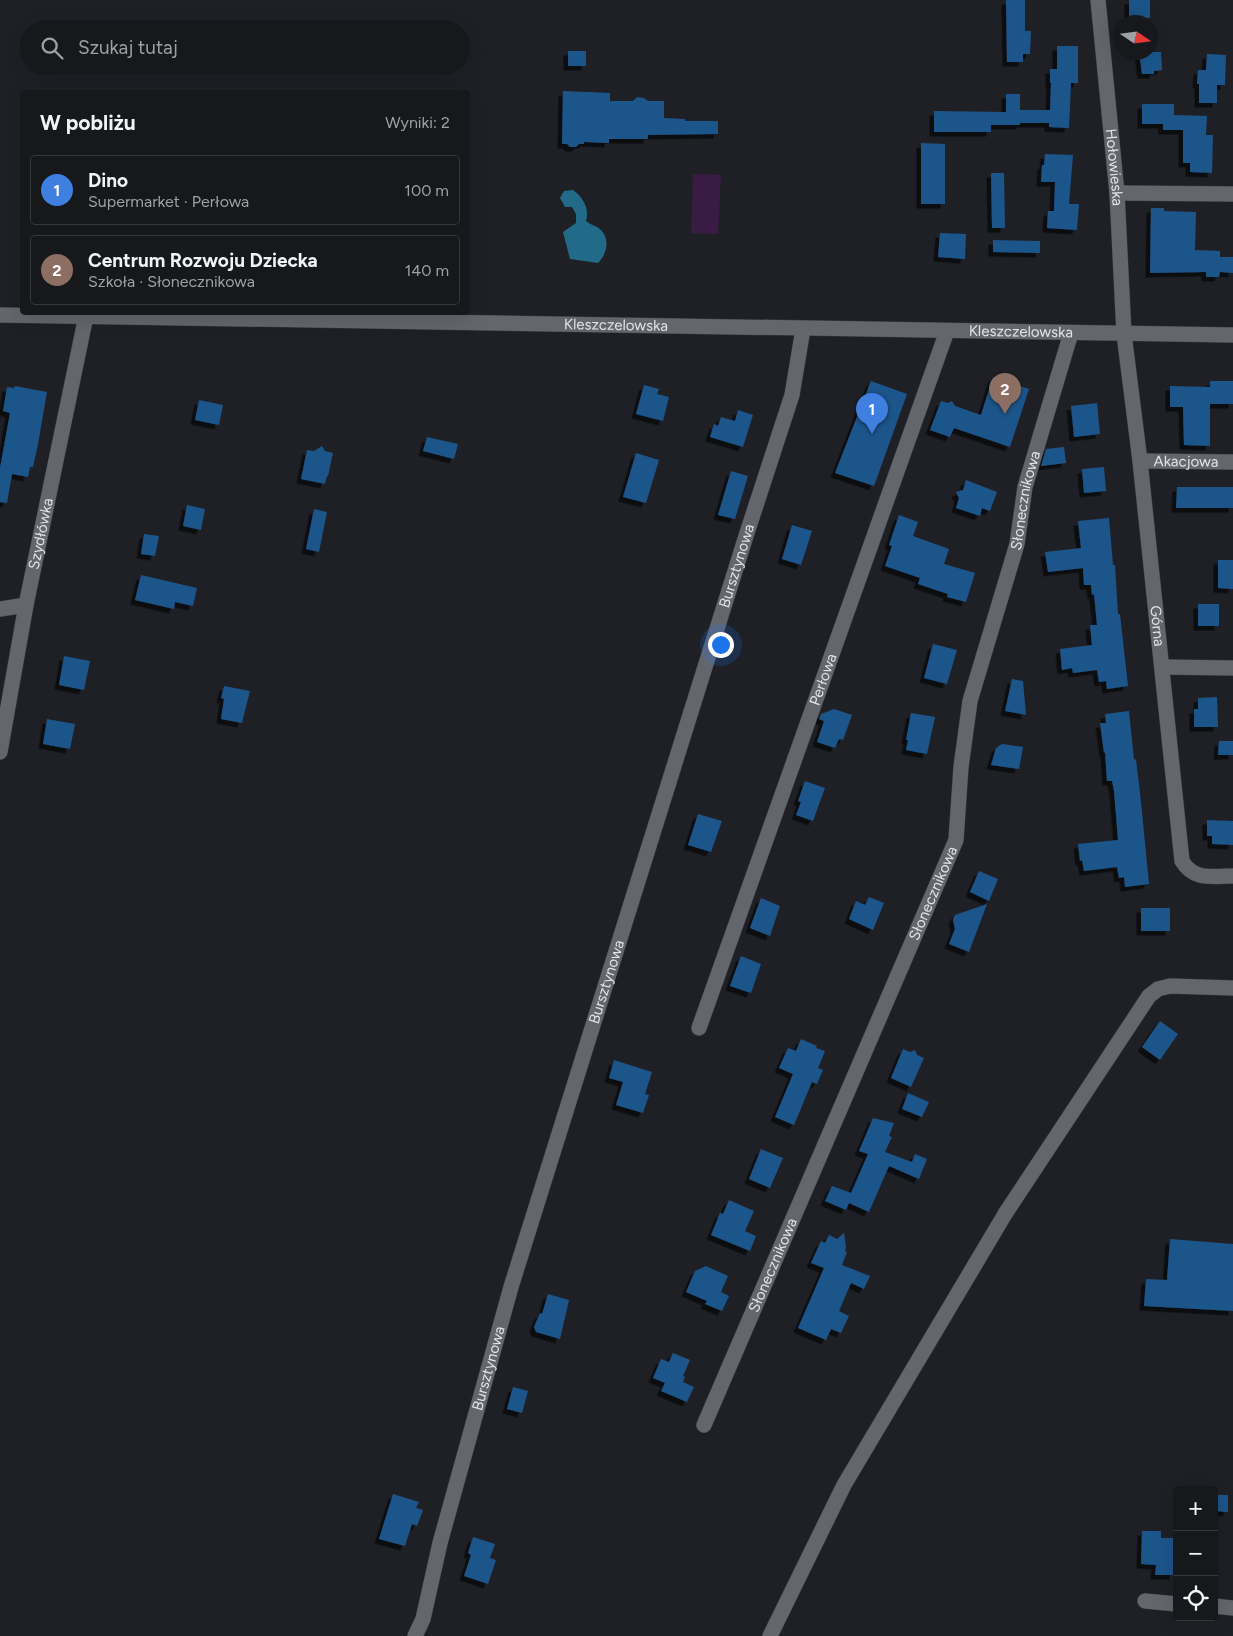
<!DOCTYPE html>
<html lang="pl">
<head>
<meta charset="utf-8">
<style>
  body { margin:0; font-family:Figtree,sans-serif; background:#232529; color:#f1f3f6 }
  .controls { position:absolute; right:15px; bottom:15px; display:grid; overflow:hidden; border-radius:5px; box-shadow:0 5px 20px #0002 }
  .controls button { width:45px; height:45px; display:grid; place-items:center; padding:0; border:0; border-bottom:1px solid #35373b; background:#16181c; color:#f1f3f6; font:25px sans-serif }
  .compass { position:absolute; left:1113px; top:15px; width:45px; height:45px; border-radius:50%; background:#16181c; box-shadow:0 5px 20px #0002; rotate:103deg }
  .you { position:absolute; left:720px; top:644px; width:18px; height:18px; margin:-12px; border:4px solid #fff; border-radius:50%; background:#1a73e8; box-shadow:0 0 0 8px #1a73e833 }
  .badge { display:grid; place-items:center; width:32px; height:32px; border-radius:50%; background:#d93025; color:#fff; font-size:16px; font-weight:700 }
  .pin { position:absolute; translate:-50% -41px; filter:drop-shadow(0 1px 2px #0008) }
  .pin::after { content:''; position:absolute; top:26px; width:18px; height:15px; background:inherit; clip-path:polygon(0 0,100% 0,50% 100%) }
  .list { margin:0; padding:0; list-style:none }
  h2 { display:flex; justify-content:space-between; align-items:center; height:65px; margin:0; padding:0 20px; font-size:21px }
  h2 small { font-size:16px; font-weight:400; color:#9ea0a3 }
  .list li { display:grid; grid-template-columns:32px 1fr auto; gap:15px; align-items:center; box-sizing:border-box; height:70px; margin:0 10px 10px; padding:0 10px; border:1px solid #35373b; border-radius:5px }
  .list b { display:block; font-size:19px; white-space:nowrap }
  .list p { margin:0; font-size:16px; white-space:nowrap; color:#9ea0a3 }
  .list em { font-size:16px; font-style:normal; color:#9ea0a3 }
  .icon { flex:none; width:28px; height:28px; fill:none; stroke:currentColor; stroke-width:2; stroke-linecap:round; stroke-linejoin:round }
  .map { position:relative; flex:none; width:1233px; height:1636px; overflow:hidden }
  .search { position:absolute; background:#16181c; box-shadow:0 5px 20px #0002; left:20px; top:20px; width:450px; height:55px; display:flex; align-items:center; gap:12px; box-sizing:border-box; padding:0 18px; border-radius:28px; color:#9ea0a3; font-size:19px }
  .panel { position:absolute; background:#16181c; box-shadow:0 5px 20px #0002; left:20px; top:90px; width:450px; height:225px; border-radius:5px }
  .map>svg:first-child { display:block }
</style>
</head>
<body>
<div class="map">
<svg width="1233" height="1636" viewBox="0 0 1233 1636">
  <defs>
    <filter id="shadow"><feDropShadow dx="-4.5" dy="4.5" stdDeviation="0" flood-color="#0009"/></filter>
  </defs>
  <rect width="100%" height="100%" fill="#1e2026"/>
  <!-- green -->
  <path fill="#391b43" d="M693 174 721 175 718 234 691 233Z"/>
  <!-- water -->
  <path fill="#216a88" d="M573 190C583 197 590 209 586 221 590 224 593 225 597 227 611 236 608 253 598 263L570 259 563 232 576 223V214L572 207H565L560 198 564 191Z"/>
  <!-- building -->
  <g fill="#1f548a" filter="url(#shadow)">
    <path d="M1006 0H1025V31H1031L1030 54H1023V62H1007Z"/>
    <path d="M1129 0H1150V18L1129 19Z"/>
    <path d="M1057 46H1078V83H1071L1069 128 1049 127V123H1020V125H991V132H934V111L1006 112V94H1020V110H1050L1051 83H1050V69H1057Z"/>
    <rect x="568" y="51" width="18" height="15"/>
    <path d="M1139 52H1161L1162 70 1154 71V74H1142Z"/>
    <path d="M1207 54 1226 55 1225 85H1217V103H1199V84H1197L1198 70H1206Z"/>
    <path d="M563 91 610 93V101H633L637 97 644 98 648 101H664V118L685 119V121H718V134L648 135V139H609V143L584 142V144H579L576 147H570L567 144H562Z"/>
    <path d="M1142 104H1174V115L1207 116 1206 135H1213L1212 173 1190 172V163H1183V130H1163V124H1142Z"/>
    <path d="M921 143 945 144V204H921Z"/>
    <path d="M1045 154 1073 155 1069 204H1079L1077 230 1047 228 1048 211H1054L1055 182H1041L1042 165H1044Z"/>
    <path d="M991 173H1004L1005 228H992Z"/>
    <path d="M1151 208H1164V211L1196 212 1195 250 1220 251V257H1233V273L1220 272 1219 277H1206V272L1150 273Z"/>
    <path d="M940 233 966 234 965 259 938 257Z"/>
    <path d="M993 240 1040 241V253L993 252Z"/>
    <path d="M993 377 1029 389 1010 447 954 428 950 437 930 430 941 401 948 403 952 401 955 406 981 415Z"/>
    <path d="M871 381 907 394 874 486 835 473Z"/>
    <path d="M1210 381H1233V404H1210V446L1184 445 1183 407H1170V386L1210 387Z"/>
    <path d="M644 385 659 389 657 394 669 397 663 421 636 414Z"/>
    <path d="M15 386 47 392 38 444 33 467H30L28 477 12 474 7 503 0 502V468L10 413 3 411 7 387 14 388Z"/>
    <path d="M199 400 223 405 219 425 195 420Z"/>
    <path d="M1097 403 1100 434 1074 437 1071 406Z"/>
    <path d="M738 410 753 415 743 447 710 437 714 424 718 426 721 417 735 421Z"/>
    <path d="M427 437 458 444 454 459 423 451Z"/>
    <path d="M322 446 325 451 333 453 328 476H327L325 484 301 479 307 450 314 451Z"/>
    <path d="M1064 447 1066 463 1041 466 1046 449Z"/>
    <path d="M636 453 659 460 646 503 623 497Z"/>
    <path d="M1104 467 1106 491 1084 493 1082 469Z"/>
    <path d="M731 471 748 476 735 519 718 515Z"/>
    <path d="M966 480 997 492 990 511 982 508 980 516 956 508 959 498 956 492 963 490Z"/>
    <path d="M1177 487H1233V508H1176Z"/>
    <path d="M187 505 205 509 201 530 183 526Z"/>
    <path d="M314 509 327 512 319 552 306 549Z"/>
    <path d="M899 515 918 522 913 536 949 549 944 564 975 573 966 602 947 597 948 594 918 584 920 578 885 566 892 546 889 545Z"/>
    <path d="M1109 518 1113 565H1115L1118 614H1120L1128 686 1107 689 1106 681 1099 682 1097 670 1073 673 1072 668 1062 670 1060 649 1092 645 1090 625H1097L1094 594 1092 595 1091 585H1084L1083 568 1048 572 1045 552 1081 548 1078 521Z"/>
    <path d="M792 525 812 531 801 565 782 559Z"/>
    <path d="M144 534 159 536 155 556 141 554Z"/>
    <path d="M1218 560H1233V589L1218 588Z"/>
    <path d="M141 575 197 588 193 606 175 602 174 609 135 600Z"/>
    <rect x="1198" y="604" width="21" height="22"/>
    <path d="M933 644 957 650 947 684 924 678Z"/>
    <path d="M64 656 90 661 84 690 59 685Z"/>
    <path d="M1012 679 1023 681 1026 715 1005 711Z"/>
    <path d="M224 686 250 691 242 723 221 719 224 699 221 698Z"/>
    <path d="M1217 697 1218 727H1194V709H1198V698Z"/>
    <path d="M834 709 852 715 843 740 839 739 835 748 817 742 824 721 819 719 821 714Z"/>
    <path d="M1129 711 1134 760 1136 759 1141 802 1149 884 1125 887 1124 877 1119 878 1117 867 1084 871 1082 860 1080 861 1078 844 1118 840 1114 791 1112 781H1107L1105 752 1104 753 1100 723H1106L1105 714Z"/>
    <path d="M911 713 935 717 927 754 906 750 908 740H906Z"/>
    <path d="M47 719 75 724 70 749 43 744Z"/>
    <path d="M1219 741H1233V755H1218Z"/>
    <path d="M1002 744 1023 747 1019 769 991 765 996 748Z"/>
    <path d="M805 781 825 788 813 821 796 815 801 802 798 801Z"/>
    <path d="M698 814 722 821 711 852 688 845Z"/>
    <path d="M1207 820 1233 821V845L1212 844V836H1207Z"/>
    <path d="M979 871 998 879 989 901 970 892Z"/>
    <path d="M869 897 884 903 873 930 849 919 856 901 865 905Z"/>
    <path d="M761 898 780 906 770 936 750 928Z"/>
    <path d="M987 904 969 952 949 944 955 929 953 920 955 915Z"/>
    <rect x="1141" y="908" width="29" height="23"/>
    <path d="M741 956 761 964 751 993 730 986Z"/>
    <path d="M1160 1021 1178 1034 1160 1060 1142 1047Z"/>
    <path d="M801 1039 817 1046 816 1048 825 1051 818 1068 823 1070 817 1084 812 1082 794 1125 775 1117 793 1074 779 1068 788 1048 796 1051Z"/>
    <path d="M903 1049 910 1052 915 1050 917 1055 924 1058 911 1087 891 1078Z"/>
    <path d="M614 1060 652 1072 645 1094 649 1095 643 1113 616 1105 623 1082 609 1078Z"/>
    <path d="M908 1093 929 1102 922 1117 902 1109Z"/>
    <path d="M873 1118 894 1123 889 1136 892 1137 885 1152 912 1162 915 1154 927 1159 919 1179 889 1166 869 1212 849 1203 846 1210 825 1201 832 1186 851 1193 868 1154 859 1151Z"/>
    <path d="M761 1149 783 1158 770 1188 749 1179Z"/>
    <path d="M729 1200 754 1211 745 1231 756 1236 750 1251 711 1235 720 1213 723 1214Z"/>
    <path d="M844 1233 846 1247 845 1251 847 1252 842 1265 870 1276 864 1289 851 1283 839 1311 849 1316 841 1333 831 1329 826 1340 798 1328 824 1268 811 1263 821 1241 825 1243 829 1235 837 1239Z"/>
    <path d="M1170 1239 1233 1244V1311L1144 1306 1146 1279 1167 1280Z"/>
    <path d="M706 1266 728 1276 721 1292 729 1296 722 1311 705 1304 707 1301 686 1292 695 1271Z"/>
    <path d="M548 1294 569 1300 560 1339 536 1332 534 1327 540 1313 542 1314Z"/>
    <path d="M673 1353 690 1360 683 1376 685 1377 683 1382 694 1387 687 1402 661 1391 665 1383 653 1378 661 1359 669 1362Z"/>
    <path d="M513 1387 528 1391 522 1413 507 1409Z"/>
    <path d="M393 1494 419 1502 416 1508 423 1510 417 1526 412 1524 405 1546 379 1539Z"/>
    <path d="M1214 1495H1228V1512L1214 1511Z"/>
    <path d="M1142 1531H1161V1538H1175L1174 1575H1155L1156 1565 1141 1564Z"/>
    <path d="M473 1537 495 1544 490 1558 496 1560 488 1584 464 1576 471 1555 468 1553Z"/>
  </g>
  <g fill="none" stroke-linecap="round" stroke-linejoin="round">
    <defs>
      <g id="street">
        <path id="s1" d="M1098 0 1117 193 1124 334 1140 461 1182 861C1194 881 1212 876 1233 876"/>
        <path d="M1117 193 1233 194"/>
        <path id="s2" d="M1140 461 1233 462"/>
        <path d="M0 609 26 605"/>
        <path d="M1162 667 1233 668"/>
        <path id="s3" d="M0 752 26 605 86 316"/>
        <path id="s4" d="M699 1028 947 331"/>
        <path id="s5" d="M704 1425 956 840 961 767 970 701 1017 544 1025 487 1071 333"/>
        <path d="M1145 1601 1177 1604"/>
        <path d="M1214 1606 1233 1608"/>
        <path id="s6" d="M415 1636 423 1619 440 1543 511 1287 746 536 792 395 803 329"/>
        <path d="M770 1636 844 1485 1005 1214 1149 996 1158 989 1170 986 1233 988"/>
      </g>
      <g id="secondary">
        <path id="s7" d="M0 315 1233 335"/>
      </g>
    </defs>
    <!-- street casing -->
    <use href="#street" stroke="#3c3d43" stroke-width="16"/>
    <!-- secondary casing -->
    <use href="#secondary" stroke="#3c3d43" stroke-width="16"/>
    <!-- street -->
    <use href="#street" stroke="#64666d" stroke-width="15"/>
    <!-- secondary -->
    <use href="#secondary" stroke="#64666d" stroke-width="15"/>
  </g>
  <g text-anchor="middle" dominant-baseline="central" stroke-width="4" stroke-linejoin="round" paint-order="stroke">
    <!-- street labels -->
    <g font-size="15" fill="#e1e3e7" stroke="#15161c">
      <text stroke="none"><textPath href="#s1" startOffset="168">Hołowieska</textPath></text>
      <text stroke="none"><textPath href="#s7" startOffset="616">Kleszczelowska</textPath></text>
      <text stroke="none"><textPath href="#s7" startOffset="1021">Kleszczelowska</textPath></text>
      <text stroke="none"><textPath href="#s2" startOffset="46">Akacjowa</textPath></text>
      <text stroke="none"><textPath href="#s5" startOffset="985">Słonecznikowa</textPath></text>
      <text stroke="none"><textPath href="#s3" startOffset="222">Szydłówka</textPath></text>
      <text stroke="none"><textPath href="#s6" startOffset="1118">Bursztynowa</textPath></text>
      <text stroke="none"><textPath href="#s1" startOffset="629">Górna</textPath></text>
      <text stroke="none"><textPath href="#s4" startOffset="370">Perłowa</textPath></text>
      <text stroke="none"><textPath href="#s5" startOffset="579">Słonecznikowa</textPath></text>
      <text stroke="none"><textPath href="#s6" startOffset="682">Bursztynowa</textPath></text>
      <text stroke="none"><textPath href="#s5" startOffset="174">Słonecznikowa</textPath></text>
      <text stroke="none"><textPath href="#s6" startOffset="278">Bursztynowa</textPath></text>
    </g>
  </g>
</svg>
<div class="controls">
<button>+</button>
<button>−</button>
<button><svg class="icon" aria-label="locate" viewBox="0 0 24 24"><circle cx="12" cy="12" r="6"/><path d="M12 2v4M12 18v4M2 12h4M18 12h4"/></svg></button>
</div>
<svg class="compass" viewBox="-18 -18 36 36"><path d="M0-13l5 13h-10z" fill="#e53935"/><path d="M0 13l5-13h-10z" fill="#9ea0a3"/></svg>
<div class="you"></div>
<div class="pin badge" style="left:872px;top:434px;background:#3f7fe0">1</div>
<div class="pin badge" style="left:1005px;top:414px;background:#8d6e63">2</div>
<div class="search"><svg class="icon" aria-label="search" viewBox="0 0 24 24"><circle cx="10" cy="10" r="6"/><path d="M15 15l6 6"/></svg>Szukaj tutaj</div>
<section class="panel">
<h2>W pobliżu<small>Wyniki: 2</small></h2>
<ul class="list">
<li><span class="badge" style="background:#3f7fe0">1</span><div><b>Dino</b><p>Supermarket · Perłowa</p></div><em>100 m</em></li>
<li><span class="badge" style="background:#8d6e63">2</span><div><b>Centrum Rozwoju Dziecka</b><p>Szkoła · Słonecznikowa</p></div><em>140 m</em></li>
</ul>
</section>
</div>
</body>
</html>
